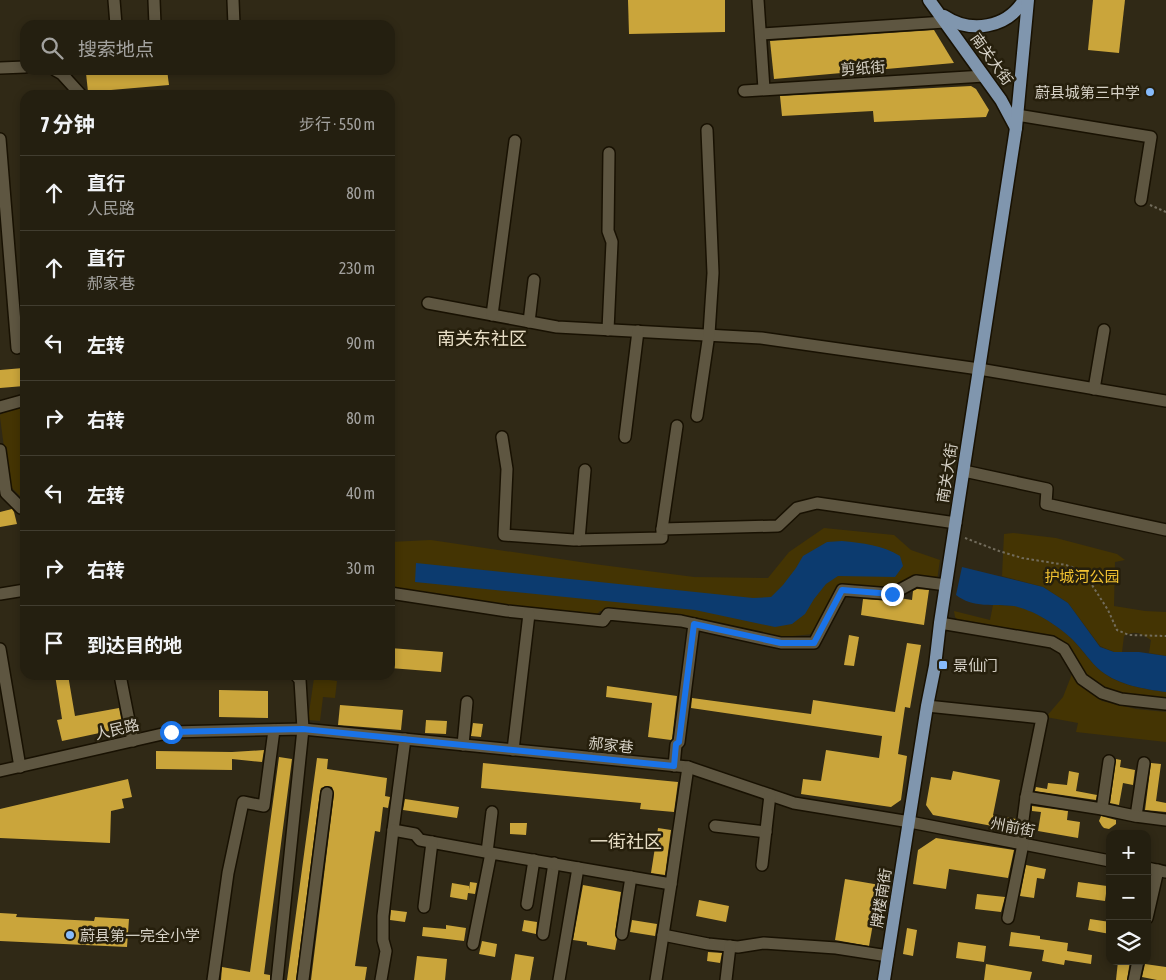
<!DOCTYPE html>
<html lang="zh">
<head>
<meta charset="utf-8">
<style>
  body { margin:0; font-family:"Asap Condensed","Noto Sans SC",sans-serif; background:#302c1e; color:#f1f3f6 }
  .controls { position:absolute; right:15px; bottom:15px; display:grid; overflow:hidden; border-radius:10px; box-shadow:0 2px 8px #0003 }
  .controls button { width:45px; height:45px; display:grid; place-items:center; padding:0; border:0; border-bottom:1px solid #413d30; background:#241f10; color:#f1f3f6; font:25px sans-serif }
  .stop { position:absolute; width:15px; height:15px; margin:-11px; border:4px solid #1a73e8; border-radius:50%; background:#fff }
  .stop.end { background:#1a73e8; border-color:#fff; box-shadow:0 1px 5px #0008 }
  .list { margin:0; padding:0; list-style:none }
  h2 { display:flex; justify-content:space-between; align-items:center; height:65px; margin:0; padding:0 20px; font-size:21px }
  h2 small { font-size:16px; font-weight:400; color:#a3a29f }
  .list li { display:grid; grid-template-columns:32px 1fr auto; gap:15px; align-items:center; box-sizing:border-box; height:75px; padding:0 20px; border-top:1px solid #413d30 }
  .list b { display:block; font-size:19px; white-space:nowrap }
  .list p { margin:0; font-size:16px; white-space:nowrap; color:#a3a29f }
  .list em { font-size:16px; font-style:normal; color:#a3a29f }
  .icon { flex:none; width:28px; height:28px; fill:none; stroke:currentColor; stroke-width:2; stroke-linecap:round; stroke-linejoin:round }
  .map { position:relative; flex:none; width:1166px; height:980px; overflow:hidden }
  .search { position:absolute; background:#241f10; box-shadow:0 2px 8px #0003; left:20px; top:20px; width:375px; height:55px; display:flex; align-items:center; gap:12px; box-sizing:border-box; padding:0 18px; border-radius:15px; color:#a3a29f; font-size:19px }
  .panel { position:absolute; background:#241f10; box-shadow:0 2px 8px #0003; left:20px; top:90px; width:375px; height:590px; border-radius:15px }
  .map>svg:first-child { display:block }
</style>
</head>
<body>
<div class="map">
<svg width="1166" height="980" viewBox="0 0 1166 980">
  <rect width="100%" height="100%" fill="#302916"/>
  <!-- green -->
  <g fill="#443403">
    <path d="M25 406V501L9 485 0 417V415L7 410Z"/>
    <path d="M824 528 894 535 911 550 940 560 937 580 911 577 895 588 844 584 813 634 783 637 757 634 691 620 600 611 594 617 493 606 390 589V542L431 540 594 564 694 577 768 578 789 552Z"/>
    <path d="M1013 533 1056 538 1117 554 1125 560 1115 562 1114 606 1145 611 1166 612V656L1149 653 1151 640C1140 633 1136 630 1124 636L1122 652H1114L1100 646 1068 603 1043 587 1002 576 1004 534Z"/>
    <path d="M993 605C1000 605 1009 605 1016 606 1034 610 1059 626 1072 639 1082 649 1090 662 1101 671 1118 685 1144 689 1166 692V701L1121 695 1108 691 1088 678 1062 643 959 621 955 617 954 611 990 620Z"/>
    <path d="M1072 674 1085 687 1102 701 1136 709 1166 712V742L1076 732 1078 723 1046 717 1063 697Z"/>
    <path d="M314 678 337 681 335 698 323 697 320 721 308 720Z"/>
  </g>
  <!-- water -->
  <g fill="#0c3b6f">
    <path d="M842 541C863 543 882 545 900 556L903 566 895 577 838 576 826 584 814 599 805 614 792 624 775 627 695 610 415 582 416 563 753 598 771 597 783 585 796 568 803 556 827 542Z"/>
    <path d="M962 567 1043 587 1068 603 1100 647 1114 652H1139L1166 656V692C1144 689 1119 685 1101 671 1091 663 1083 650 1073 640 1063 630 1045 618 1032 612 1027 610 1020 607 1014 606 995 604 972 608 956 595Z"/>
  </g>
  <!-- building -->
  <g fill="#caa53b">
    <path d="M628 0H725V32L629 34Z"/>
    <path d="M1093 0H1125L1119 53 1088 50Z"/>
    <path d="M934 30 954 63 774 79 770 41Z"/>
    <path d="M116 70H167L169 85 88 92 86 73Z"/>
    <path d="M971 86 976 89 989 110 986 117 874 122 873 111 782 116 780 96Z"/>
    <path d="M23 368 24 386 0 388V370Z"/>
    <path d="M12 509 14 512 17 524 0 527V512Z"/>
    <path d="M917 589 929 590 924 625 861 615 863 599 891 601 899 598 912 600 913 591Z"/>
    <path d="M849 635 859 637 854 666 844 665Z"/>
    <path d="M907 643 921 645 910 708 905 707 898 754 907 756 901 800 891 807 801 794 803 779 821 781 826 750 879 758 882 736 691 708 692 698 811 714 813 700 895 712Z"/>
    <path d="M390 648 443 652 441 672 390 668Z"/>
    <path d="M55 675H68L75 716 119 708 123 728 62 741 57 720 62 719Z"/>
    <path d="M607 686 677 696 672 739 671 740 648 737 652 703 606 697Z"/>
    <path d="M219 690 268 691V718L219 717Z"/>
    <path d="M340 705 403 710 401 730 338 725Z"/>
    <path d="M426 720 447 721 446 734 425 733Z"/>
    <path d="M473 723 483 724 481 737 471 736Z"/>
    <path d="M264 750 262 762 232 759V770L156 769V751L232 752Z"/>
    <path d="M279 757 292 759 264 974 270 975V980H221L222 967 250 972Z"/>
    <path d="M317 758 328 759 327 769 387 778 385 796 390 797 388 808 383 807 380 832 375 831 355 966 367 967 365 980H311L334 794 332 787 327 786 321 788 320 792 296 980H287Z"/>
    <path d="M1116 759 1121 760 1120 767 1135 770 1133 785 1123 783 1119 805 1110 803Z"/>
    <path d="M483 763 678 782 674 812 640 809 641 803 481 788Z"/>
    <path d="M1151 763 1161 764 1156 801 1166 803V812L1145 810Z"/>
    <path d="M953 771 1000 780 993 815 1016 819 1014 830 933 815 926 805 931 777 951 780Z"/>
    <path d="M1069 771 1079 773 1076 791 1097 795 1096 800 1035 791 1036 787 1047 789 1048 783 1067 785Z"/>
    <path d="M128 779 132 797 122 799 124 808 111 811 110 843 0 838V809Z"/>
    <path d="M405 799 459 807 457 818 403 810Z"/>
    <path d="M1032 806 1068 811 1067 820 1080 822 1078 838 1038 831 1041 812 1032 811Z"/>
    <path d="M1101 816 1116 820V824L1109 829 1104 828 1102 826 1099 821Z"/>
    <path d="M510 823H527L526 835 510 834Z"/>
    <path d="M658 828 671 830 665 875 651 873Z"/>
    <path d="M936 838 1014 850 1008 878 949 869 946 889 913 884 918 850Z"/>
    <path d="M1026 865 1046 869 1044 879 1037 878 1034 898 1020 896Z"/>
    <path d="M845 879 880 885 869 946 835 940Z"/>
    <path d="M470 882 477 883 475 894 468 893 467 900 450 897 452 883 469 886V890Z"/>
    <path d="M1078 882 1107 886 1105 901 1076 897Z"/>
    <path d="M583 885 621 892 615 933 617 939 615 950 587 945V942L573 940Z"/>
    <path d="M977 894 1005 897 1001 912 975 909Z"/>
    <path d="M699 900 729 906 726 922 696 916Z"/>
    <path d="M391 910 407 912 405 922 390 920Z"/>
    <path d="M0 913 17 914 16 917 94 921 95 917 129 919 127 947 0 941Z"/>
    <path d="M1090 919 1110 922V934L1088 930Z"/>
    <path d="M524 920 537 922 536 934 522 931Z"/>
    <path d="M632 920 657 924 655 936 630 932Z"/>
    <path d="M446 925 466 928 464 941 422 936 423 927 446 929Z"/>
    <path d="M907 928 917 930 913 956 903 954Z"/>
    <path d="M1011 932 1040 936V939L1068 943 1067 951 1092 955 1091 964 1065 960 1064 965 1042 961 1044 950 1009 946Z"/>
    <path d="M482 941 497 944 495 957 479 954Z"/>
    <path d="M958 942 986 946 984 962 956 958Z"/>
    <path d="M708 952 722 953 720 963 707 961Z"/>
    <path d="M515 954 534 957 530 980H511Z"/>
    <path d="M417 956 447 959 445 980H414Z"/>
    <path d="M1118 961H1130L1127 980H1116Z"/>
    <path d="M986 964 1032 972 1030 980H984Z"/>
    <path d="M1145 964 1166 967V980H1157L1142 977Z"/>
  </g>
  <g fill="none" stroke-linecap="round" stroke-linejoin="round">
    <defs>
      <g id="minor">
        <path d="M114 0 116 25"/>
        <path d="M154 0 155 25"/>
        <path d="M233 0 234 25"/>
        <path d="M758 0 764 89"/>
        <path d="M761 34 945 22"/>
        <path d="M0 68 25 67"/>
        <path d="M55 70 62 74 81 95"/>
        <path d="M744 91 984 76"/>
        <path d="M1017 115 1151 137 1141 200"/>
        <path d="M0 139 17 348"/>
        <path d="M428 303 557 327 761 338 979 369 1166 401"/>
        <path d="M492 315 515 141"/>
        <path d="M529 322 534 280"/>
        <path d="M608 330 612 242 608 231 609 153"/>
        <path d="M1094 389 1104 330"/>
        <path d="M0 407 25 400"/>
        <path d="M697 416 709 334 713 273 707 130"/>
        <path d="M502 437 507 469 504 535 574 540 662 538V529L778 526 797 508 817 503 956 523"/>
        <path d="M625 437 638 331"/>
        <path d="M0 450 6 493 21 508"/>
        <path d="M964 471 1047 489 1046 504 1166 530"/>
        <path d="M662 529 677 426"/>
        <path d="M579 540 585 470"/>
        <path d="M390 593 507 611 603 621 608 614 681 621 781 643H814L842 590 892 594 916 581 946 585"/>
        <path d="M0 594 25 590"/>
        <path d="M940 623 1052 642 1064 649 1082 679 1102 693 1121 699 1166 704"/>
        <path d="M0 649 20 767"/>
        <path d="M120 675 133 741"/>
        <path d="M927 706 1042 718 1026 797"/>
        <path d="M405 739 393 830 415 834 420 840 491 853"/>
        <path d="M463 745 467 702"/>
        <path d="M513 750 529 614"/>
        <path d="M674 766 676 745 679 742 694 624"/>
        <path d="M0 771 171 732 303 729 688 767 794 803 910 822 1110 861"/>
        <path d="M1102 809 1109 761"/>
        <path d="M1136 816 1144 763"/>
        <path d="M715 826 766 832"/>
        <path d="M1020 843 1026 797 1102 809 1135 816 1166 820"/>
        <path d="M487 852 492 812"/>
        <path d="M762 865 770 795"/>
        <path d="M1147 868 1166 872"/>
        <path d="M527 904 534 860"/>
        <path d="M424 907 432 842"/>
        <path d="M1008 918 1023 844"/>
        <path d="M1147 918 1158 870"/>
        <path d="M543 934 554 863"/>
        <path d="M622 934 631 877"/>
        <path d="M663 935 708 944 738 947 764 943 836 948 888 956"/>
        <path d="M473 944 491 853 671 884"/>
        <path d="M213 980 228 873 243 802 264 806 274 730"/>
        <path d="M277 980 303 729 300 680 296 675"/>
        <path d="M303 980 327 793"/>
        <path d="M381 980 386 951 383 940V916L393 830"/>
        <path d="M559 980 578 868"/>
        <path d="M656 980 671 884 688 767"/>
        <path d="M726 980 730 946"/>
        <path d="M1134 980 1138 961"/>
      </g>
      <g id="major">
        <path d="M929 0 1001 100 1016 128"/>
        <path d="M944 16C971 34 1007 28 1024 0"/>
        <path d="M884 980 927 706 935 666 940 623 1016 128 1028 0"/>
      </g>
    </defs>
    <!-- minor casing -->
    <use href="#minor" stroke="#181102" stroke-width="14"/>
    <!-- major casing -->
    <use href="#major" stroke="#181102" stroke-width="15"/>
    <!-- path -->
    <g stroke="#726c5c" stroke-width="2" stroke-dasharray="2.5 2.5" stroke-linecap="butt">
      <path d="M1150 205 1166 212"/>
      <path d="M965 538 999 551 1022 558 1066 565 1083 571 1108 610 1117 630 1129 635 1166 636"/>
    </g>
    <!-- minor -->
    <use href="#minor" stroke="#5e5641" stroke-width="11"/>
    <!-- major -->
    <use href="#major" stroke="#8096ae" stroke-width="12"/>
  </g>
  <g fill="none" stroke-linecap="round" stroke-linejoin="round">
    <!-- route -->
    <path stroke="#1a73e8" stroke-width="6" d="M171 732 303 729 674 766 676 744 679 742 694 624 781 643H814L842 590 892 594"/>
  </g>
  <!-- markers -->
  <g fill="#87bbfb" stroke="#261f0c" stroke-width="2">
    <circle cx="1150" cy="92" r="5"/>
    <rect x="938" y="660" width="10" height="10" rx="2.5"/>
    <circle cx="70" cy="935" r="5"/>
  </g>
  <g text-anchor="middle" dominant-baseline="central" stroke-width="5" stroke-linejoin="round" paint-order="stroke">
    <!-- street labels -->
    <g font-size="15" fill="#d6d1c6" stroke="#261f0c">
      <text transform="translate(992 59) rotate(54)">南关大街</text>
      <text transform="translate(863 68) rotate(-4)">剪纸街</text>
      <text transform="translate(947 473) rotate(-81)">南关大街</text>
      <text transform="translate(117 729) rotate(-13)">人民路</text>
      <text transform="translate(611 745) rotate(6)">郝家巷</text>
      <text transform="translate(1013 827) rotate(11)">州前街</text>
      <text transform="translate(881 898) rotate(-81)">牌楼南街</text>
    </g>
    <!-- poi labels -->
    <g font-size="15" fill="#d6d1c6" stroke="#261f0c" text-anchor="start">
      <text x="1140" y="92" text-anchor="end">蔚县城第三中学</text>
      <text x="953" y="665">景仙门</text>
      <text x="80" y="935">蔚县第一完全小学</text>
    </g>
    <!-- park labels -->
    <g font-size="15" fill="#f3c331" stroke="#261f0c">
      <text x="1082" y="576">护城河公园</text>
    </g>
    <!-- quarter labels -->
    <g font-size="18" fill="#e8dec6" stroke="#261f0c">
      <text x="482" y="338">南关东社区</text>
      <text x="626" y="841">一街社区</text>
    </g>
  </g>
</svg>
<div class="controls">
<button>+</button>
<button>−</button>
<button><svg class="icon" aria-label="layers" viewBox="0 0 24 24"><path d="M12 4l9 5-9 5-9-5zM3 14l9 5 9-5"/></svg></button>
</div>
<div class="stop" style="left:171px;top:732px"></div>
<div class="stop end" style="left:892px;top:594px"></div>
<div class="search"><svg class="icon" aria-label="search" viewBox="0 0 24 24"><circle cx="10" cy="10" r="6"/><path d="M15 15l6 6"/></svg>搜索地点</div>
<section class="panel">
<h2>7 分钟<small>步行 · 550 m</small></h2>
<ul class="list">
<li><svg class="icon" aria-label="ahead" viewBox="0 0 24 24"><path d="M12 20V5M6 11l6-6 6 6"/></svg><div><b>直行</b><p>人民路</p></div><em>80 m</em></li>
<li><svg class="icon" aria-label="ahead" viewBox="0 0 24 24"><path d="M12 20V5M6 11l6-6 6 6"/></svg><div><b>直行</b><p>郝家巷</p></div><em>230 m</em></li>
<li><svg class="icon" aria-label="left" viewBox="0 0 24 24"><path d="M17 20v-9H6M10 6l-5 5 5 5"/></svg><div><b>左转</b></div><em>90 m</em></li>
<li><svg class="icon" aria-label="right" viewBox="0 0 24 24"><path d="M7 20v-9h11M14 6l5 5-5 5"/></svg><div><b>右转</b></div><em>80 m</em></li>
<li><svg class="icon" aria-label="left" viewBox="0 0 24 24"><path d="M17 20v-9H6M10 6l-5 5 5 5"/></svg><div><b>左转</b></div><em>40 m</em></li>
<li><svg class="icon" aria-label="right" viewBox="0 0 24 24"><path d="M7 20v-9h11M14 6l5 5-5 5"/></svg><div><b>右转</b></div><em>30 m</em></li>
<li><svg class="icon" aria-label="arrive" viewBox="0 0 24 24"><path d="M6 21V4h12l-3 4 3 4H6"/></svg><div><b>到达目的地</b></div></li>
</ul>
</section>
</div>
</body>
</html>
